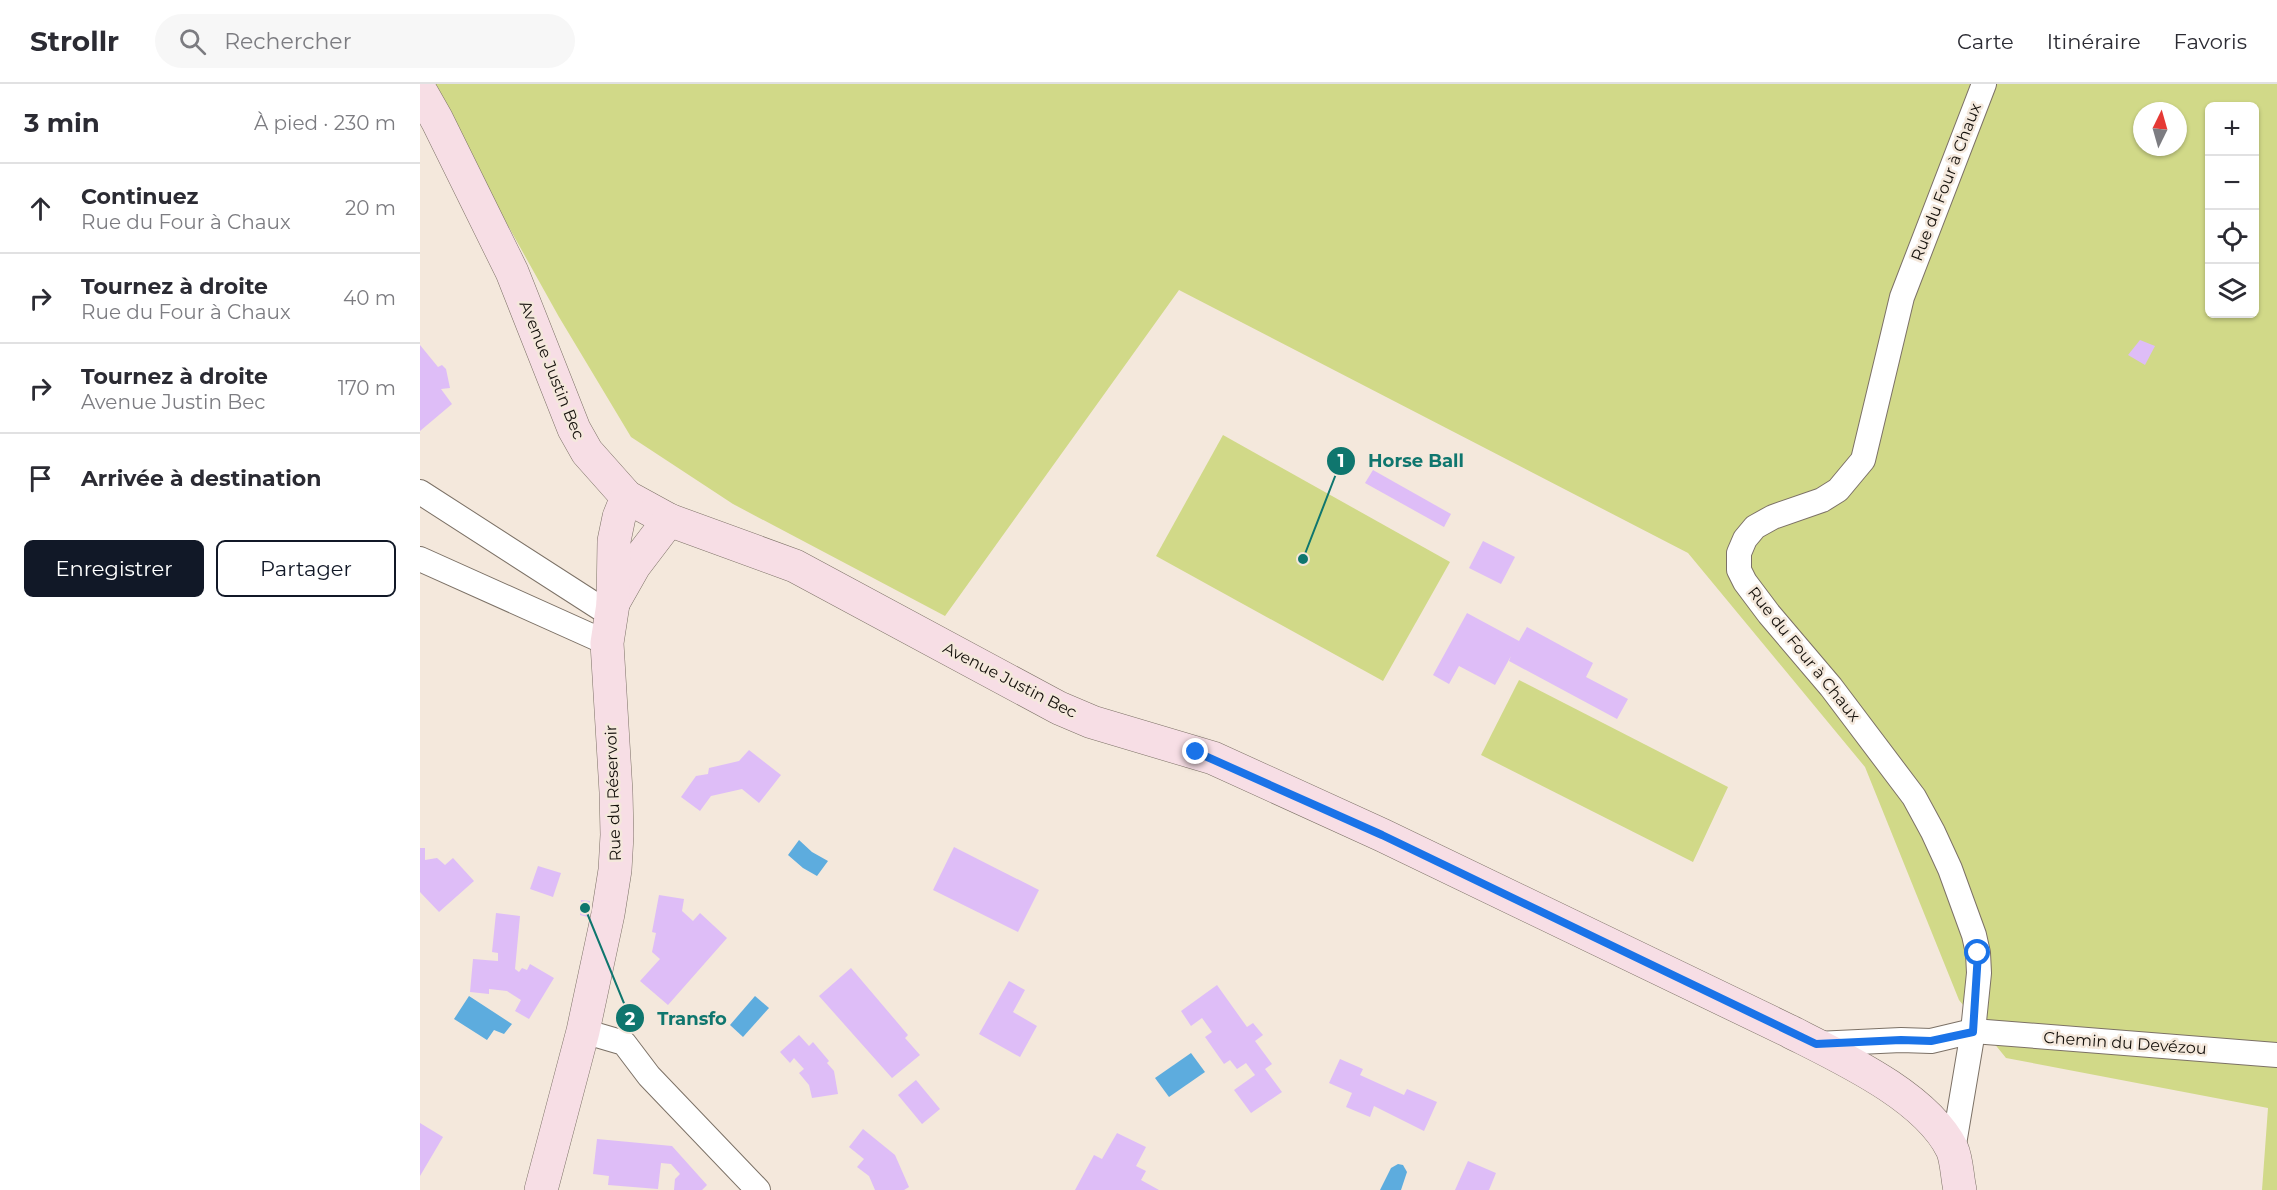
<!DOCTYPE html>
<html lang="fr">
<head>
<meta charset="utf-8">
<style>
  body { margin:0; font-family:Montserrat,sans-serif; background:#f7f7f7; color:#2b2b33 }
  .controls { position:absolute; right:18px; top:18px; display:grid; overflow:hidden; border-radius:9px; box-shadow:0 2px 4px #0004 }
  .controls button { width:54px; height:54px; display:grid; place-items:center; padding:0; border:0; border-bottom:2px solid #e1e1e2; background:#fff; color:#2b2b33; font:30px sans-serif }
  .compass { position:absolute; left:1713px; top:18px; width:54px; height:54px; border-radius:50%; background:#fff; box-shadow:0 2px 4px #0004; rotate:5deg }
  .stop { position:absolute; width:18px; height:18px; margin:-14px; border:4px solid #1a73e8; border-radius:50%; background:#fff }
  .stop.end { background:#1a73e8; border-color:#fff; box-shadow:0 2px 6px #0008 }
  .list { margin:0; padding:0; list-style:none }
  h2 { display:flex; justify-content:space-between; align-items:center; height:78px; margin:0; padding:0 24px; font-size:26px }
  h2 small { font-size:20px; font-weight:400; color:#7c7c81 }
  .list li { display:grid; grid-template-columns:39px 1fr auto; gap:18px; align-items:center; box-sizing:border-box; height:90px; padding:0 24px; border-top:2px solid #e1e1e2 }
  .list b { display:block; font-size:22px; white-space:nowrap }
  .list p { margin:0; font-size:20px; white-space:nowrap; color:#7c7c81 }
  .list em { font-size:20px; font-style:normal; color:#7c7c81 }
  .actions { display:flex; gap:12px; padding:18px 24px }
  .actions a { flex:1; padding:14px 0; border:2px solid #111827; border-radius:9px; text-align:center; font-size:21px; color:#111827 }
  .actions .main { background:#111827; color:#fff }
  .icon { flex:none; width:33px; height:33px; fill:none; stroke:currentColor; stroke-width:2; stroke-linecap:round; stroke-linejoin:round }
  .map { position:relative; flex:none; width:1857px; height:1106px; overflow:hidden }
  header { display:flex; align-items:center; gap:36px; box-sizing:border-box; height:84px; padding:0 30px; background:#fff; border-bottom:2px solid #e1e1e2 }
  header strong { font-size:28px }
  nav { display:flex; gap:33px; margin-inline-start:auto; font-size:21px }
  .search { width:420px; height:54px; background:#f7f7f7; display:flex; align-items:center; gap:15px; box-sizing:border-box; padding:0 21px; border-radius:33px; color:#7c7c81; font-size:22px }
  main { display:flex }
  aside { flex:1; background:#fff }
  .map>svg:first-child { display:block }
</style>
</head>
<body>
<header>
<strong>Strollr</strong>
<div class="search"><svg class="icon" aria-label="search" viewBox="0 0 24 24"><circle cx="10" cy="10" r="6"/><path d="M15 15l6 6"/></svg>Rechercher</div>
<nav><a>Carte</a><a>Itinéraire</a><a>Favoris</a></nav>
</header>
<main>
<aside>
<h2>3 min<small>À pied · 230 m</small></h2>
<ul class="list">
<li><svg class="icon" aria-label="ahead" viewBox="0 0 24 24"><path d="M12 20V5M6 11l6-6 6 6"/></svg><div><b>Continuez</b><p>Rue du Four à Chaux</p></div><em>20 m</em></li>
<li><svg class="icon" aria-label="right" viewBox="0 0 24 24"><path d="M7 20v-9h11M14 6l5 5-5 5"/></svg><div><b>Tournez à droite</b><p>Rue du Four à Chaux</p></div><em>40 m</em></li>
<li><svg class="icon" aria-label="right" viewBox="0 0 24 24"><path d="M7 20v-9h11M14 6l5 5-5 5"/></svg><div><b>Tournez à droite</b><p>Avenue Justin Bec</p></div><em>170 m</em></li>
<li><svg class="icon" aria-label="arrive" viewBox="0 0 24 24"><path d="M6 21V4h12l-3 4 3 4H6"/></svg><div><b>Arrivée à destination</b></div></li>
</ul>
<div class="actions"><a class="main">Enregistrer</a><a>Partager</a></div>
</aside>
<div class="map">
<svg width="1857" height="1106" viewBox="0 0 1857 1106">
  <rect width="100%" height="100%" fill="#f4e8dc"/>
  <!-- green -->
  <g fill="#d1d988" fill-rule="evenodd">
    <path d="M9 0H1857V1106H1842L1848 1024 1586 974 1539 916 1445 683 1268 469 759 206 525 532 313 420 211 353 139 233ZM1790 22H1834V230H1790ZM1722 27H1758V63H1722Z"/>
    <path d="M803 351 1030 478 963 597 736 472Z"/>
    <path d="M1099 596 1308 703 1273 778 1061 671Z"/>
  </g>
  <!-- water -->
  <g fill="#5dacde">
    <path d="M379 756 392 768 408 777 397 792 383 784 368 771Z"/>
    <path d="M49 912 92 940 84 950 74 946 67 956 34 935Z"/>
    <path d="M335 912 349 924 323 953 310 941Z"/>
    <path d="M771 969 785 988 749 1013 735 994Z"/>
    <path d="M978 1080 983 1081 987 1088 981 1106H960L971 1084Z"/>
  </g>
  <!-- building -->
  <g fill="#debdf7">
    <path d="M1720 256 1735 262 1725 281 1708 271Z"/>
    <path d="M0 261 18 283 22 281 26 285 30 304 21 305 32 320 0 347Z"/>
    <path d="M953 386 1031 430 1024 443 945 399Z"/>
    <path d="M1063 457 1095 473 1081 500 1049 484Z"/>
    <path d="M1047 529 1099 557 1107 543 1173 579 1166 593 1208 615 1197 635 1089 577 1091 572 1075 601 1039 582 1029 600 1013 591Z"/>
    <path d="M329 666 361 691 339 719 322 705 291 712 280 727 261 713 276 692 288 690 289 684 319 677Z"/>
    <path d="M534 763 619 806 598 848 513 806Z"/>
    <path d="M0 764H5V776L17 774 25 781 33 774 54 797 19 828 0 808Z"/>
    <path d="M118 782 141 789 133 813 110 805Z"/>
    <path d="M239 811 264 815 262 827 273 837 280 829 307 854 248 921 220 897 240 875 232 868 236 849 232 848Z"/>
    <path d="M161 816 170 817 168 833 160 831Z"/>
    <path d="M76 829 100 832 95 885 99 888 102 884 107 886 110 880 134 894 109 935 95 927 101 916 87 907 69 905V910L50 908 53 875 78 877V869L72 868Z"/>
    <path d="M431 884 488 951 485 954 500 971 472 994 399 912Z"/>
    <path d="M589 897 605 906 593 928 617 942 600 973 559 950Z"/>
    <path d="M797 901 827 943 833 939 843 951 835 957 852 980 845 985 862 1008 831 1029 814 1006 835 991 826 979 817 985 810 976 804 980 785 953 792 948 782 934 771 942 761 927Z"/>
    <path d="M379 951 389 962 393 958 409 977 407 979 414 987 418 1010 392 1014 389 1001 379 989 384 985 374 974 370 979 360 968Z"/>
    <path d="M920 975 943 985 940 991 984 1011 987 1005 1017 1018 1004 1047 954 1022 950 1033 926 1023 932 1009 909 999Z"/>
    <path d="M496 996 520 1025 502 1040 478 1011Z"/>
    <path d="M0 1039 23 1053 0 1092Z"/>
    <path d="M443 1045 475 1071 489 1103 484 1106H455L449 1092 437 1083 444 1075 429 1063Z"/>
    <path d="M697 1049 726 1063 716 1082 726 1087 721 1096 739 1106H655L674 1071 682 1075Z"/>
    <path d="M177 1055 252 1062 287 1101 282 1106H254L255 1095 260 1090 251 1080 241 1079 238 1105 188 1101 189 1092 173 1090Z"/>
    <path d="M1048 1077 1076 1089 1069 1106H1035Z"/>
  </g>
  <g fill="none" stroke-linecap="round" stroke-linejoin="round">
    <defs>
      <g id="street">
        <path d="M0 408 191 531"/>
        <path d="M0 475 187 559"/>
        <path d="M163 947 204 959 229 992 338 1106"/>
        <path d="M1396 960 1481 956 1511 957 1553 947 1857 971"/>
        <path d="M1533 1066 1553 947 1559 889 1558 869 1554 851 1530 785 1513 748 1494 713 1411 603 1349 530 1325 498 1319 486V469L1325 455 1335 443 1353 433 1402 416 1418 406 1443 376 1482 213 1564 0"/>
      </g>
      <g id="secondary">
        <path d="M0 6 17 36 92 188 154 345 167 368 207 413 249 436 375 482 639 624 672 638 793 674 962 751 1369 947C1420 973 1506 1012 1532 1065 1537 1076 1537 1093 1540 1106"/>
        <path d="M193 519 214 482 249 436"/>
        <path d="M121 1106 163 947 188 830 195 786 197 751 196 708 187 559 193 520 194 457 199 433 207 413"/>
      </g>
    </defs>
    <!-- street casing -->
    <use href="#street" stroke="#7c7166" stroke-width="26"/>
    <!-- secondary casing -->
    <use href="#secondary" stroke="#7c7166" stroke-width="34"/>
    <!-- street -->
    <use href="#street" stroke="#fff" stroke-width="24"/>
    <!-- secondary -->
    <use href="#secondary" stroke="#f7dee5" stroke-width="33"/>
  </g>
  <g fill="none" stroke-linecap="round" stroke-linejoin="round">
    <!-- route -->
    <path stroke="#1a73e8" stroke-width="8" d="M776 668 962 751 1396 960 1481 956 1511 957 1553 948 1558 869"/>
  </g>
  <g text-anchor="middle" dominant-baseline="central" stroke-width="5" stroke-linejoin="round" paint-order="stroke">
    <!-- street labels -->
    <g font-size="16" fill="#14100b" stroke="#f4e8dc">
      <text transform="translate(1526 98) rotate(-69)">Rue du Four à Chaux</text>
      <text transform="translate(132 286) rotate(68)">Avenue Justin Bec</text>
      <text transform="translate(1384 570) rotate(51)">Rue du Four à Chaux</text>
      <text transform="translate(590 596) rotate(27)">Avenue Justin Bec</text>
      <text transform="translate(193 709) rotate(-92)">Rue du Réservoir</text>
      <text transform="translate(1705 959) rotate(4)">Chemin du Devézou</text>
    </g>
  </g>
  <!-- callouts -->
  <path fill="none" stroke="#0f766e" stroke-width="2" d="M883 475L921 377M165 824L210 934"/>
  <g fill="#0f766e" stroke="#f4e8dc" stroke-width="2">
    <circle cx="883" cy="475" r="6"/>
    <circle cx="165" cy="824" r="6"/>
    <circle cx="921" cy="377" r="15"/>
    <circle cx="210" cy="934" r="15"/>
  </g>
  <g font-size="18" text-anchor="middle" font-weight="bold" fill="#fff">
    <text x="921" y="383">1</text>
    <text x="210" y="941">2</text>
  </g>
  <g font-size="18" text-anchor="middle" font-weight="bold" fill="#0f766e" stroke="#f4e8dc" stroke-width="5" stroke-linejoin="round" paint-order="stroke">
    <text x="996" y="383">Horse Ball</text>
    <text x="272" y="941">Transfo</text>
  </g>
</svg>
<div class="controls">
<button>+</button>
<button>−</button>
<button><svg class="icon" aria-label="locate" viewBox="0 0 24 24"><circle cx="12" cy="12" r="6"/><path d="M12 2v4M12 18v4M2 12h4M18 12h4"/></svg></button>
<button><svg class="icon" aria-label="layers" viewBox="0 0 24 24"><path d="M12 4l9 5-9 5-9-5zM3 14l9 5 9-5"/></svg></button>
</div>
<svg class="compass" viewBox="-18 -18 36 36"><path d="M0-13l5 13h-10z" fill="#e53935"/><path d="M0 13l5-13h-10z" fill="#7c7c81"/></svg>
<div class="stop" style="left:1558px;top:869px"></div>
<div class="stop end" style="left:776px;top:668px"></div>
</div>
</main>
</body>
</html>
